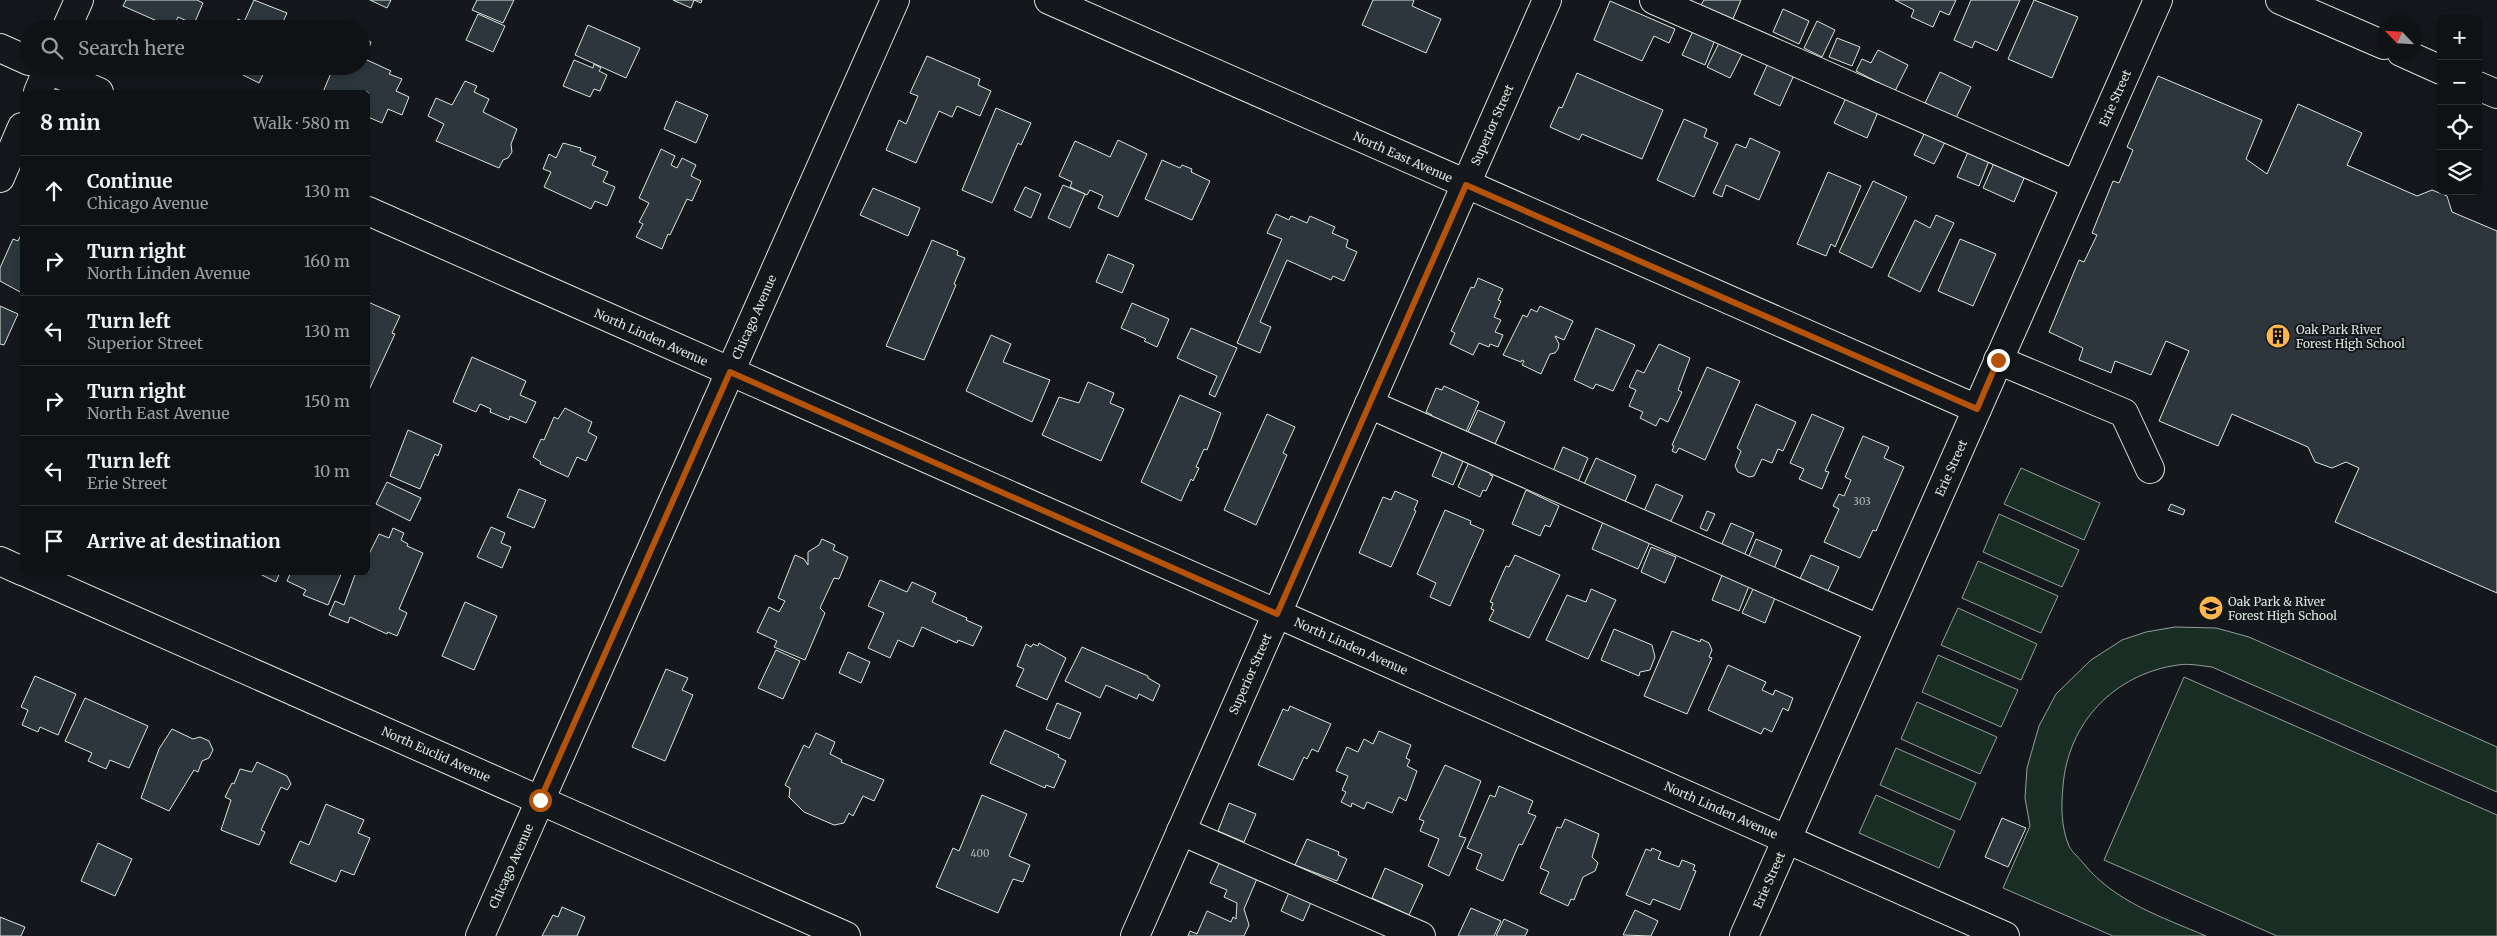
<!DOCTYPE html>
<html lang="en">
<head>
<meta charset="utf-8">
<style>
  body { margin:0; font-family:Merriweather,serif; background:#181b1e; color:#f1f3f6 }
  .controls { position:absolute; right:15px; top:15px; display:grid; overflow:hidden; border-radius:8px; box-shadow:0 2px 8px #0003 }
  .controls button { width:45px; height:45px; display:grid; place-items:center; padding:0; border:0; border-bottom:1px solid #2f3234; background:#0f1215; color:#f1f3f6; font:25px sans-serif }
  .compass { position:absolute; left:2377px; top:15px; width:45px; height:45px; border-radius:50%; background:#0f1215; box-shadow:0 2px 8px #0003; rotate:295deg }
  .stop { position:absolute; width:15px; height:15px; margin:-11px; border:4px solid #b45309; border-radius:50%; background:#fff }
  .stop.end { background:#b45309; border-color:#fff; box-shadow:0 1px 5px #0008 }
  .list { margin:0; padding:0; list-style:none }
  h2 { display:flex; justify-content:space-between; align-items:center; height:65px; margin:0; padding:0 20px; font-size:21px }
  h2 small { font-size:16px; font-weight:400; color:#9b9ea0 }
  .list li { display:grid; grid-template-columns:32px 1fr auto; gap:15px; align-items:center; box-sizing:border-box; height:70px; padding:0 20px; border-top:1px solid #2f3234 }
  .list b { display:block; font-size:19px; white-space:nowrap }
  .list p { margin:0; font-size:16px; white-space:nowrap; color:#9b9ea0 }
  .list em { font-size:16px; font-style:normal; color:#9b9ea0 }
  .icon { flex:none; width:28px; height:28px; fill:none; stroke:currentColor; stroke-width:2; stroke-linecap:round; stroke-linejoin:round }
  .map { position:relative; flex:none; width:2497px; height:936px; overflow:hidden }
  .search { position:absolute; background:#0f1215; box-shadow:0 2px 8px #0003; left:20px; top:20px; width:350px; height:55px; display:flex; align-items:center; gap:12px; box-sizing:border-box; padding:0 18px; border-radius:28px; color:#9b9ea0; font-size:19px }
  .panel { position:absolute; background:#0f1215; box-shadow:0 2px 8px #0003; left:20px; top:90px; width:350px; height:485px; border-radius:8px }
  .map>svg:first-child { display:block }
</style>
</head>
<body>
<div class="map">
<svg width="2497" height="936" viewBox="0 0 2497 936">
  <rect width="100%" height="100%" fill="#14181c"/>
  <!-- green -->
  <g fill="#1a2d24" stroke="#939e99">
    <path d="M2021 468 2100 503 2084 540 2004 504Z"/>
    <path d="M1999 514 2079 550 2062 587 1983 552Z"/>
    <path d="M1978 561 2058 596 2041 633 1962 598Z"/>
    <path d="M1958 608 2037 644 2021 680 1941 645Z"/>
    <path d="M2175 627 2216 628 2249 637 2497 747V792L2212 667C2202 666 2189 663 2178 665 2114 674 2068 723 2063 786 2061 806 2061 827 2069 846 2072 852 2079 858 2084 864 2115 902 2162 917 2206 936H2113L2003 888 2030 826 2025 798 2027 768 2039 726 2056 694 2091 660 2122 640 2146 632Z"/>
    <path d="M1938 655 2018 690 2001 727 1922 692Z"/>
    <path d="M2184 677 2497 815V936H2277L2104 860Z"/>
    <path d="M1917 702 1997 737 1980 774 1901 739Z"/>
    <path d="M1896 748 1976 783 1960 820 1880 785Z"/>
    <path d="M1876 795 1955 831 1939 868 1859 833Z"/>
  </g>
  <!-- building -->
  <g fill="#2c363c" stroke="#d8e6dc">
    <path d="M126 0H197L203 3 194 24 178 17 173 28 123 6Z"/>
    <path d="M254 0 287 13 281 26 284 29H234L238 19 244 22Z"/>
    <path d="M370 0H391L387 8Z"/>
    <path d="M477 0H514L503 23 472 10Z"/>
    <path d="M673 0H702L701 3 694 0 691 8Z"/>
    <path d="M1373 0H1414L1412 6 1441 19 1426 53 1362 25Z"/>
    <path d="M1704 0H1741L1733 19 1701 5Z"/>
    <path d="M1895 0H1956L1949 15 1940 11 1933 27 1911 17 1914 10Z"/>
    <path d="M1971 0H2020L1997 51 1975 41 1972 48 1954 40Z"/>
    <path d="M2034 0 2078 17 2052 78 2008 59Z"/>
    <path d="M1610 1 1675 29 1669 43 1654 36 1642 61 1594 40Z"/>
    <path d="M1783 9 1809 21 1799 44 1773 32Z"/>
    <path d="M478 14 505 26 493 52 466 40Z"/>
    <path d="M1817 21 1835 30 1822 57 1804 48Z"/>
    <path d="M588 25 640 48 626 78 575 55Z"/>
    <path d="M1693 31 1715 40 1705 65 1682 55Z"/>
    <path d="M361 38 371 42 365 59 391 71 389 74 402 79 396 91 409 97 402 115 388 109 382 123 368 117V92H323L334 66H361Z"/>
    <path d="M1837 38 1860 47 1852 66 1829 57Z"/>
    <path d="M1719 43 1742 54 1730 78 1707 67Z"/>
    <path d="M1878 50 1908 65 1895 91 1856 71 1862 59 1871 63Z"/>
    <path d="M927 56 980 79 978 85 991 91 980 116 957 106 952 117 939 111 916 163 886 150 899 120 906 124 918 96 910 93Z"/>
    <path d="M574 60 593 68 594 64 601 68 599 71 607 75 600 91 594 89 590 97 563 86Z"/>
    <path d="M1768 63 1794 75 1780 106 1754 94Z"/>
    <path d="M225 66H267L259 83Z"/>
    <path d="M1940 72 1971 87 1956 118 1925 103Z"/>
    <path d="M1577 73 1663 110 1642 159 1582 134 1579 140 1550 127 1559 107 1562 108Z"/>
    <path d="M2158 76 2262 120 2246 159 2267 174 2298 104 2362 133 2347 165 2417 196 2432 190 2447 196 2452 212 2497 231V593L2335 522 2359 468 2346 462 2332 468 2315 462 2308 447 2232 414 2218 446 2159 421 2189 351 2166 341 2151 375 2115 361 2111 373 2079 360 2083 348 2049 332 2079 260 2084 262 2097 235 2092 233 2113 181 2119 183 2133 150 2127 147Z"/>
    <path d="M465 81 477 86 474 92 489 99 483 112 517 129 511 144 512 152 508 158 503 160 499 168 436 141 444 124 428 116 436 98 452 105Z"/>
    <path d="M1846 98 1878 112 1867 138 1834 123Z"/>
    <path d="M676 101 708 115 696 143 664 129Z"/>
    <path d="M996 108 1031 123 1021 145 1018 143 992 203 962 190Z"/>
    <path d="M1684 119 1707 129 1704 137 1718 143 1694 197 1657 180Z"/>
    <path d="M1926 130 1946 140 1934 164 1914 155Z"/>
    <path d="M1750 138 1780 152 1759 200 1726 185 1722 197 1713 193 1736 144 1746 148Z"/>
    <path d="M1118 140 1147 154 1118 217 1098 208 1103 196 1090 190 1087 195 1070 187 1072 182 1059 176 1075 141 1110 157Z"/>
    <path d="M563 143 581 148 580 151 596 157 592 165 608 172 603 182 615 187 607 206 595 201 591 209 544 187 551 172 543 169 549 154 556 158Z"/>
    <path d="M661 149 675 156 671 165 677 168 682 158 696 165 691 176 701 181 692 201 687 199 670 235 668 234 662 249 636 237 643 224 639 222 649 203 639 198Z"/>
    <path d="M1968 152 1989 161 1979 186 1957 177Z"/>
    <path d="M1162 160 1180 168 1182 165 1192 169 1191 172 1210 181 1192 220 1145 199Z"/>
    <path d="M1994 163 2025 176 2014 202 1983 188Z"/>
    <path d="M1828 172 1861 186 1835 247 1831 244 1826 256 1797 244Z"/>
    <path d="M1873 181 1907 197 1872 268 1839 252Z"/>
    <path d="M1063 185 1085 194 1070 228 1048 218Z"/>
    <path d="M1025 187 1041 194 1031 218 1014 210Z"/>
    <path d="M873 188 920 208 908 236 860 215Z"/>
    <path d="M1276 214 1289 220 1291 216 1307 223 1310 216 1335 227 1332 233 1348 240 1346 247 1357 252 1344 281 1333 276 1331 280 1287 260 1260 322 1271 327 1260 353 1237 343 1282 239 1267 233Z"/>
    <path d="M1936 215 1954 223 1920 292 1888 276 1915 220 1930 228Z"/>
    <path d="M22 233V293L0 281V268L13 239 18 241Z"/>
    <path d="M1960 239 1996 254 1973 306 1938 291Z"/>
    <path d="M932 240 958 251 957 255 965 258 954 284 956 285 924 360 886 346Z"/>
    <path d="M1108 254 1134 265 1122 293 1096 282Z"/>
    <path d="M1478 278 1503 289 1498 300 1501 301 1494 317 1501 320 1495 332 1503 335 1498 347 1490 344 1489 347 1479 343 1473 355 1450 344 1455 333 1451 331 1471 287 1474 288Z"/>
    <path d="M368 302 400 316 392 333 395 334 369 390Z"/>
    <path d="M1132 303 1169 319 1157 347 1144 341 1146 339 1121 328Z"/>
    <path d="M0 306 18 314 4 345 0 344Z"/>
    <path d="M1540 306 1573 321 1564 340 1555 336 1559 344 1558 349 1555 353 1550 354 1541 374 1522 365 1524 361 1522 360 1521 362 1503 355 1523 315 1527 317 1531 309 1537 312Z"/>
    <path d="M1191 328 1237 348 1215 397 1209 394 1217 376 1177 358Z"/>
    <path d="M1596 328 1635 345 1613 391 1596 384 1593 389 1574 380Z"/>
    <path d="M991 335 1011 344 1003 362 1050 380 1032 422 966 391Z"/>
    <path d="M1659 344 1690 358 1678 390 1682 392 1668 422 1660 418 1656 426 1640 418 1643 412 1629 406 1636 390 1629 387 1637 370 1644 373Z"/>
    <path d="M472 357 526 381 520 395 536 402 526 423 510 416 509 420 490 412 491 409 480 404 476 412 453 402Z"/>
    <path d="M1707 367 1740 381 1705 460 1679 448 1676 453 1672 451 1674 446 1672 445Z"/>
    <path d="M1088 382 1114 393 1110 403 1124 409 1101 461 1042 435 1059 397 1079 403Z"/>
    <path d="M1444 386 1479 402 1465 434 1430 419 1432 415 1426 412 1436 388 1442 390Z"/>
    <path d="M1180 395 1221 413 1207 450 1204 449 1196 467 1199 468 1193 481 1191 479 1181 501 1141 482Z"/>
    <path d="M1756 404 1796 422 1783 451 1778 449 1772 463 1762 459 1754 476 1749 477 1738 472 1735 466 1741 451 1737 448Z"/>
    <path d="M565 408 592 422 588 432 597 437 586 461 577 457 568 477 540 464 541 462 533 457 541 439 544 440 554 417 558 419Z"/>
    <path d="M1478 410 1505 422 1495 444 1468 432Z"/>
    <path d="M1267 414 1295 427 1283 453 1287 455 1256 525 1224 510Z"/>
    <path d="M1812 414 1844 428 1825 471 1829 472 1822 489 1799 479 1804 469 1790 463Z"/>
    <path d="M408 430 442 445 438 456 435 454 420 489 390 476Z"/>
    <path d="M1863 436 1889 447 1884 458 1904 467 1876 531 1873 530 1860 558 1824 542 1839 509 1833 506 1839 494 1844 496 1851 480 1845 477Z"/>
    <path d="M1563 447 1588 458 1578 482 1553 471Z"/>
    <path d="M1442 452 1463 461 1453 485 1432 476Z"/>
    <path d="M1596 458 1636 476 1625 502 1584 484Z"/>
    <path d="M1469 462 1491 472 1490 475 1493 476 1486 491 1483 490 1480 497 1458 487Z"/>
    <path d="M387 482 421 498 410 521 376 504Z"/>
    <path d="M1656 484 1683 496 1670 523 1644 511Z"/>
    <path d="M519 489 546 500 534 528 507 517Z"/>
    <path d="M1526 490 1559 506 1550 527 1545 525 1540 536 1512 524Z"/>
    <path d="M1395 491 1418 501 1414 510 1416 511 1391 567 1359 553 1383 497 1391 500Z"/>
    <path d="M2171 504 2185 510 2183 515 2168 510Z"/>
    <path d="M1445 510 1471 521 1470 524 1484 530 1450 606 1430 597 1436 583 1417 574Z"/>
    <path d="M1707 511 1715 514 1707 531 1700 528Z"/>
    <path d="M1603 522 1650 542 1638 569 1592 549Z"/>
    <path d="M1731 523 1754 533 1744 556 1721 546Z"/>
    <path d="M491 527 505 533 501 543 511 547 502 568 477 557Z"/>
    <path d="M393 528 404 533 401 540 408 544 407 546 423 553 399 609 407 613 397 636 388 632 387 634 350 617 348 623 329 615 335 601 344 605 356 572H368V556L379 534 389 538Z"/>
    <path d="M822 539 835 545 833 550 848 557 839 579 834 578 820 608 825 613 805 660 774 647 777 641 757 632 769 607 779 612 785 601 778 598 795 555 804 559 808 565V552L819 545Z"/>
    <path d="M1756 539 1782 550 1773 571 1747 561Z"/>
    <path d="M1651 547 1676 557 1665 583 1641 572Z"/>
    <path d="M1515 555 1560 575 1529 638 1489 620 1494 610 1491 609 1493 603 1490 602 1506 566 1509 567Z"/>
    <path d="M1811 555 1839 567 1826 595 1798 583Z"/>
    <path d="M256 572H280L276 582Z"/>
    <path d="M291 572H342L328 605 303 595 306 590 287 581Z"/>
    <path d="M1722 575 1749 586 1739 611 1712 600Z"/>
    <path d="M880 580 907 592 912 582 936 593 932 602 967 618 966 620 982 627 973 646 958 640 957 643 922 627 913 647 898 640 890 658 868 648 884 613 868 606Z"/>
    <path d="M1591 589 1616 600 1588 659 1546 640 1567 595 1586 602Z"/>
    <path d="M1753 589 1775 598 1765 623 1742 613Z"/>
    <path d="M465 602 497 616 474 670 442 656Z"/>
    <path d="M1614 629 1652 645 1655 657 1650 670 1640 672 1639 676 1601 660Z"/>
    <path d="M1672 631 1700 642 1701 639 1709 643 1712 650 1709 657 1712 658 1687 714 1644 696Z"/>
    <path d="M1039 643 1066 658 1047 700 1016 686 1024 669 1017 666 1026 644 1031 647 1033 644 1038 646Z"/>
    <path d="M1082 647 1148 676V678L1160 685 1153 701 1139 694 1137 699 1106 685 1100 698 1065 681Z"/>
    <path d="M776 650 800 661 783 699 758 688Z"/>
    <path d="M848 652 870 662 861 683 839 673Z"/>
    <path d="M1728 665 1766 682 1762 690 1773 695 1775 690 1793 698 1788 711 1783 708 1772 732 1764 728 1761 734 1708 710Z"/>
    <path d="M666 669 688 678 682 690 693 695 665 761 632 747Z"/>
    <path d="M35 676 76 694 58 735 40 727 38 732 22 725 28 710 21 707Z"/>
    <path d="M85 698 148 726 129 768 110 760 106 769 88 761 92 753 65 741Z"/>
    <path d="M1057 703 1081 713 1070 739 1046 729Z"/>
    <path d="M1290 706 1331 724 1318 752 1312 749 1307 759 1304 757 1293 780 1258 765 1283 709 1288 711Z"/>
    <path d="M172 729 193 739 200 737 209 741 213 750 209 758 202 761 198 772 194 770 169 811 141 798 159 749Z"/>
    <path d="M1005 730 1059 755 1058 757 1066 761 1054 788 1046 785 1045 788 990 763Z"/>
    <path d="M1379 731 1411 745 1406 758 1410 760 1407 766 1417 771 1406 801 1399 797 1392 813 1367 802 1364 809 1352 803 1351 807 1341 802 1346 792 1342 790 1348 776 1336 771 1347 747 1358 752 1364 739 1373 744Z"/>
    <path d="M816 733 835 742 830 754 842 760 841 762 884 780 874 801 863 796 853 816 849 813 844 823 834 825 804 812 789 797 790 788 785 785 804 745 809 748Z"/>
    <path d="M257 762 287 776 291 784 287 790 281 787 261 830 265 832 259 845 221 830 231 800 225 797 232 783 234 784 240 769 252 772Z"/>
    <path d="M1445 765 1481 781 1459 836 1466 838 1449 876 1428 866 1439 839 1420 831 1424 821 1419 819Z"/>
    <path d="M1499 786 1533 801 1528 813 1536 816 1522 845 1519 844 1503 881 1476 869 1482 854 1467 848 1490 795 1495 797Z"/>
    <path d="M982 795 1027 814 1009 856 1030 865 1023 882 1013 879 998 913 936 887 953 848 959 851Z"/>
    <path d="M1229 803 1256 814 1244 842 1218 831Z"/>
    <path d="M326 804 364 820 358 833 370 838 354 875 341 870 336 882 290 863 300 841 309 845Z"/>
    <path d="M2002 818 2026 828 2008 867 1985 857Z"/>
    <path d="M1565 819 1599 834 1592 857 1598 863 1595 871 1583 877 1574 900 1571 899 1568 906 1540 893 1549 872 1540 868 1557 827 1561 828Z"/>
    <path d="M1307 839 1339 852 1338 855 1347 859 1337 881 1295 865Z"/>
    <path d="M98 843 132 859 115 896 81 881Z"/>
    <path d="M1652 848 1661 852 1658 859 1679 867 1682 860 1695 865 1693 870 1696 871 1680 910 1653 899 1650 905 1626 895 1646 849 1651 851Z"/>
    <path d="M1222 857 1259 874 1244 909 1249 925 1244 936H1188L1190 931 1197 934 1207 911 1231 922 1233 917 1236 919 1237 903 1224 897 1227 890 1210 883Z"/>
    <path d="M1385 868 1423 885 1409 915 1372 898Z"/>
    <path d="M1290 890 1312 900 1303 921 1281 911Z"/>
    <path d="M562 907 585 917 577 936H542L553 915 558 917Z"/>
    <path d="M1471 908 1501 921 1494 936H1458Z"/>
    <path d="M1635 910 1658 921 1651 936 1623 935Z"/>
    <path d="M0 917 25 927 21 936H0Z"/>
    <path d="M1504 919 1528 930 1525 936H1496Z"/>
  </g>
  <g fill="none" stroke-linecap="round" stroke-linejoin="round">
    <defs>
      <g id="minor">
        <path d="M1049 0 1977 409"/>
        <path d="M1654 0 2076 185"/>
        <path d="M2280 0 2384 45"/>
        <path d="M66 29 79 0"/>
        <path d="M0 48 29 61"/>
        <path d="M2401 52 2441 70"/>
        <path d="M40 66 99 92"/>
        <path d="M2478 86 2497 94"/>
        <path d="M38 92 49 66"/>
        <path d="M0 178 22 127"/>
        <path d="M368 211 2005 936"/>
        <path d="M1998 360 2124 413 2150 469"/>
        <path d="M1369 404 1879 629"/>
        <path d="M0 561 22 571"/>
        <path d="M25 572 846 936"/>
        <path d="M1181 831 1421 936"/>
        <path d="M1135 936 1547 0"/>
        <path d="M1744 936 2158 0"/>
      </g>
      <path id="major" d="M480 936 895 0"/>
    </defs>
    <!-- minor casing -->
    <use href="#minor" stroke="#d8e6dc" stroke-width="30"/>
    <!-- major casing -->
    <use href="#major" stroke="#d8e6dc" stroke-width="30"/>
    <!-- minor -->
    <use href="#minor" stroke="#14181c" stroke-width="28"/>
    <!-- major -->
    <use href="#major" stroke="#14181c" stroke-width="28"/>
  </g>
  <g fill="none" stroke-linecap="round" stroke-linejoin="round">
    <!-- route -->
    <path stroke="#b45309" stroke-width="6" d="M540 800 730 372 1277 614 1466 185 1977 409 1998 360"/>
  </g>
  <!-- icons -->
  <defs>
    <symbol id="building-disc" viewBox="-11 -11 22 22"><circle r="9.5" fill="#ffb74d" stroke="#14181c"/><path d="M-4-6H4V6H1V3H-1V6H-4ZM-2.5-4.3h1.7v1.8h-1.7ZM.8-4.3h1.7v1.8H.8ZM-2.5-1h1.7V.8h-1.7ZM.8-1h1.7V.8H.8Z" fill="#111"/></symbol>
    <symbol id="school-disc" viewBox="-11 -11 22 22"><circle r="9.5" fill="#ffb74d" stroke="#14181c"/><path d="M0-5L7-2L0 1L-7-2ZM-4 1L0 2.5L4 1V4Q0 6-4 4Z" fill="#111"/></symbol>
  </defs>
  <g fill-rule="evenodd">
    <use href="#building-disc" x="2264" y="322" width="28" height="28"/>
    <use href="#school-disc" x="2197" y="594" width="28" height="28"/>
  </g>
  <g text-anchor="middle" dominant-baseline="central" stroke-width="4" stroke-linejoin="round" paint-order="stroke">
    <!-- number labels -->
    <g font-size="10" fill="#adbab4">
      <text x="1862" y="501">303</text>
      <text x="980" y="853">400</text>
    </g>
    <!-- street labels -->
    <g font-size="12" fill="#d8e6dc" stroke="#14181c">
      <text transform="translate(2115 98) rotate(-66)">Erie Street</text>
      <text transform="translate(1492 125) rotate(-66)">Superior Street</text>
      <text transform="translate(1403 157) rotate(24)">North East Avenue</text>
      <text transform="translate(754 317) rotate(-66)">Chicago Avenue</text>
      <text transform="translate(651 337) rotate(24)">North Linden Avenue</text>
      <text transform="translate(1951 468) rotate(-66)">Erie Street</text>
      <text transform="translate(1351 646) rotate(24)">North Linden Avenue</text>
      <text transform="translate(1250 674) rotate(-66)">Superior Street</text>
      <text transform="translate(436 754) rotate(24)">North Euclid Avenue</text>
      <text transform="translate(1721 810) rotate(24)">North Linden Avenue</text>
      <text transform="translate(511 866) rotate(-66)">Chicago Avenue</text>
      <text transform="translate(1769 880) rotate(-66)">Erie Street</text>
    </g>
    <!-- poi labels -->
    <g font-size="12" fill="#d8e6dc" stroke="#14181c" text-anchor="start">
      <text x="2296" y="329">Oak Park River<tspan x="2296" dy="14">Forest High School</tspan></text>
      <text x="2228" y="601">Oak Park &amp; River<tspan x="2228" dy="14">Forest High School</tspan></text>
    </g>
  </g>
</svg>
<div class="controls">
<button>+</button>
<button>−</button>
<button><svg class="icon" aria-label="locate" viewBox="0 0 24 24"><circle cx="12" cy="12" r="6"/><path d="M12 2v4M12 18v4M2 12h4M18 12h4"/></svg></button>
<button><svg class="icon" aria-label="layers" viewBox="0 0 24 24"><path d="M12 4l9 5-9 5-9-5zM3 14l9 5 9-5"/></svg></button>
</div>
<svg class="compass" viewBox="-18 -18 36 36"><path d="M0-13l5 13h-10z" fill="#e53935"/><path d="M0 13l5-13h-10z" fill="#9b9ea0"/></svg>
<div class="stop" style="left:540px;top:800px"></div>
<div class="stop end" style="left:1998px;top:360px"></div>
<div class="search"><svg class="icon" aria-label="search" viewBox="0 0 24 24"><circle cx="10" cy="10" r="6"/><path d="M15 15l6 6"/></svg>Search here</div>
<section class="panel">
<h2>8 min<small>Walk · 580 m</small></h2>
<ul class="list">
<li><svg class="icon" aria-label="ahead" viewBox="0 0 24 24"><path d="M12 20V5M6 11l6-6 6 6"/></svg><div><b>Continue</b><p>Chicago Avenue</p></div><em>130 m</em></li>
<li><svg class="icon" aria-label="right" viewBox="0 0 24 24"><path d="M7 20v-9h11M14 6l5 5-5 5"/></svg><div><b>Turn right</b><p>North Linden Avenue</p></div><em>160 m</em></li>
<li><svg class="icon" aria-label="left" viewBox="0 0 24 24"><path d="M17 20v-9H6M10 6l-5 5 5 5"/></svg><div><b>Turn left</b><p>Superior Street</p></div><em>130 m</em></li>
<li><svg class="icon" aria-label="right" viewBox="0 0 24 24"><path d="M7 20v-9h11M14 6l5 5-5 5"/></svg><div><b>Turn right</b><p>North East Avenue</p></div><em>150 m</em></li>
<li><svg class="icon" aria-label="left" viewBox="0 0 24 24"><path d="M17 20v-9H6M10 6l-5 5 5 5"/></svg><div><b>Turn left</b><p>Erie Street</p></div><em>10 m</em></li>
<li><svg class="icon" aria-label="arrive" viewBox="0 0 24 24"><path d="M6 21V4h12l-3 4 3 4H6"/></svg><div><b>Arrive at destination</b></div></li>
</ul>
</section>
</div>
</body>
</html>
